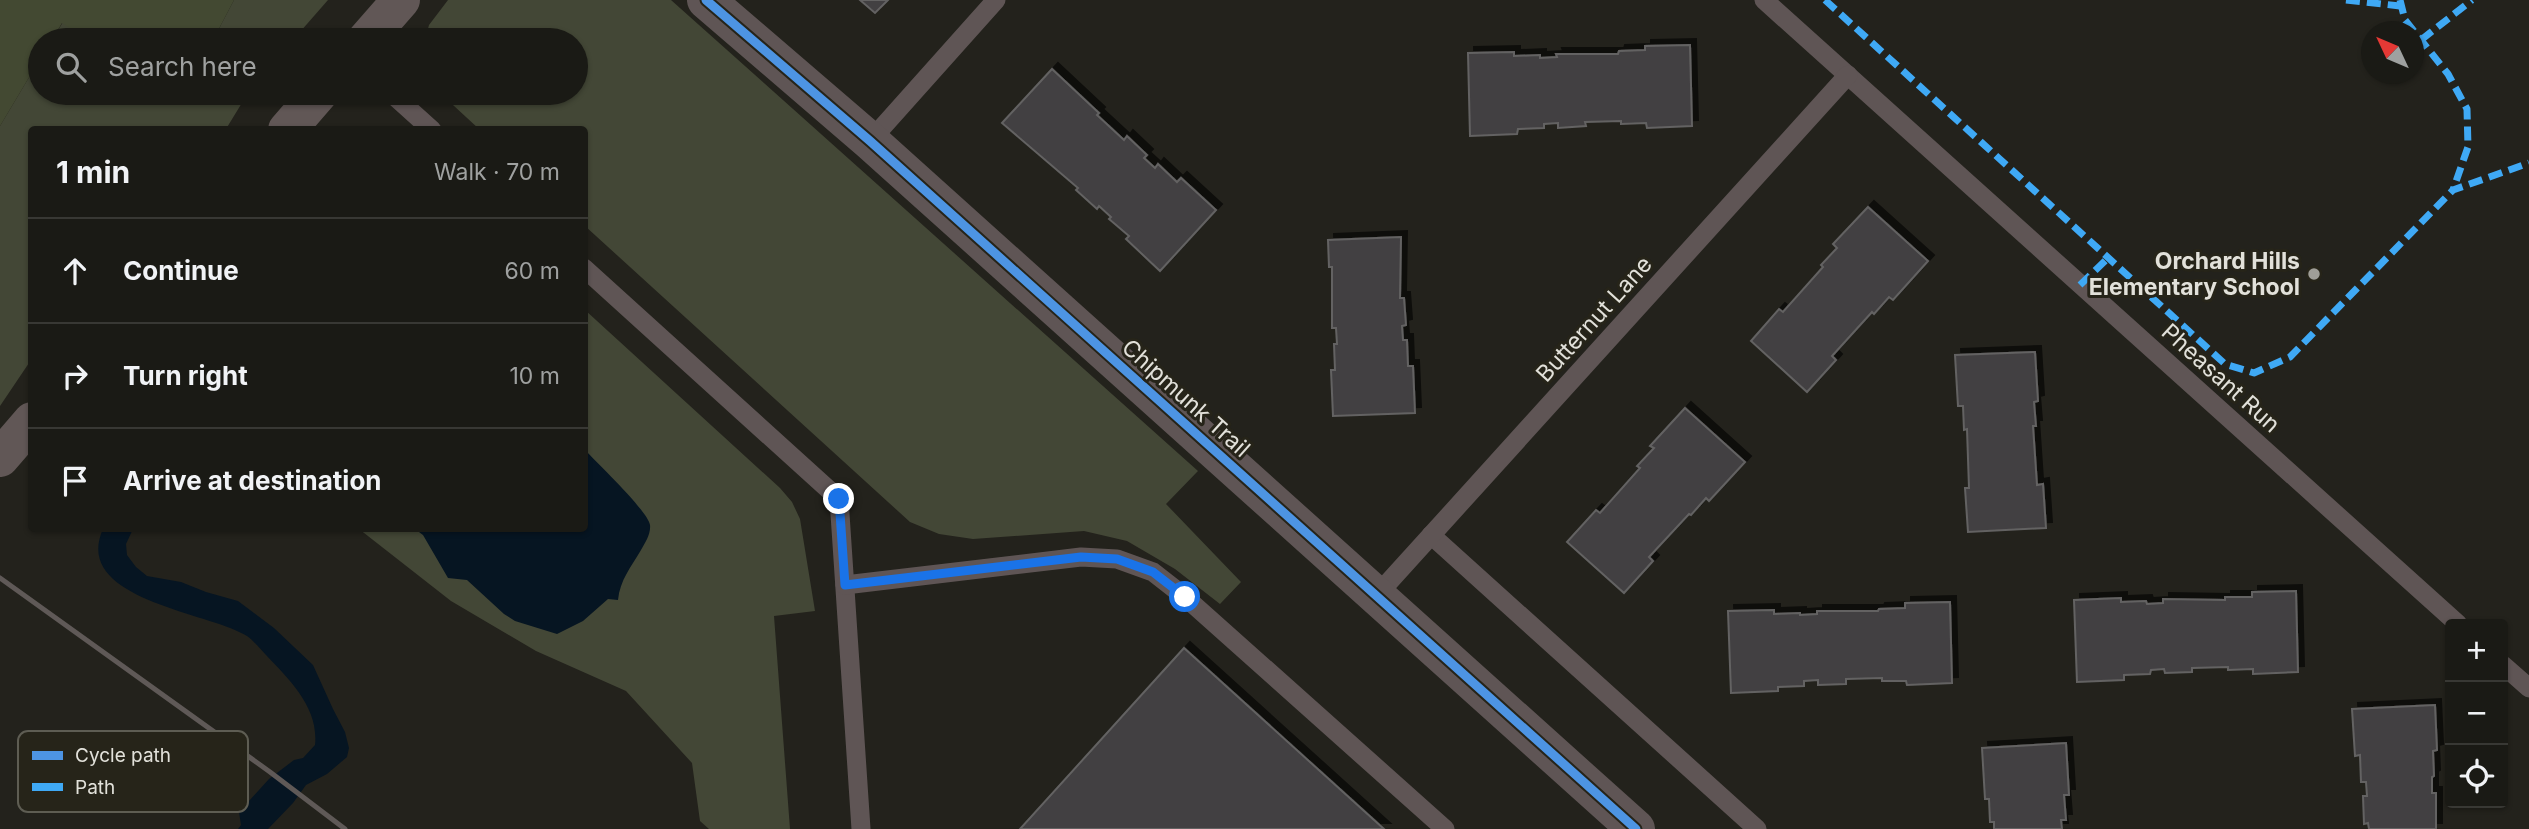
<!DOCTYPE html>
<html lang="en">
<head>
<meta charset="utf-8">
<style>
  body { margin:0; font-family:Inter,sans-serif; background:#272722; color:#f1f3f6 }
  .controls { position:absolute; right:21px; bottom:21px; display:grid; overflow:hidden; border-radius:7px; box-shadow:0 2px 5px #0004 }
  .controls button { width:63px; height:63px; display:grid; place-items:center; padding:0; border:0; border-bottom:2px solid #383834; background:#1a1a15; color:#f1f3f6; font:35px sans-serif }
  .compass { position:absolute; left:2361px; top:21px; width:63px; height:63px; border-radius:50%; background:#1a1a15; box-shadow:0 2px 5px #0004; rotate:314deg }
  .stop { position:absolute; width:21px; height:21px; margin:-16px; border:5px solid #1a73e8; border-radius:50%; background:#fff }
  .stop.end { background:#1a73e8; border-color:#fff; box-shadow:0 2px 7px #0008 }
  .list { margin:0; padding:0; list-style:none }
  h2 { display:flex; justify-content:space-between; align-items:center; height:91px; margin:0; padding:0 28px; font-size:30px }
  h2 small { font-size:23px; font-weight:400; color:#9fa1a0 }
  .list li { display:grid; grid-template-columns:46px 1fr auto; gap:21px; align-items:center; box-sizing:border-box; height:105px; padding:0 28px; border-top:2px solid #383834 }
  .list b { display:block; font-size:26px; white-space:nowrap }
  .list em { font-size:23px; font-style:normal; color:#9fa1a0 }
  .icon { flex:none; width:38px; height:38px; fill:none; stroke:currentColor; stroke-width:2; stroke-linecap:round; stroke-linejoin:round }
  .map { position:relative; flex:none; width:2529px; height:829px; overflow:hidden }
  .search { position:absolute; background:#1a1a15; box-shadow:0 2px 5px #0004; left:28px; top:28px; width:560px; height:77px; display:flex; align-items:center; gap:18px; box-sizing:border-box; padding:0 24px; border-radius:38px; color:#9fa1a0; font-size:26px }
  .panel { position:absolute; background:#1a1a15; box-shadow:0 2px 5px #0004; left:28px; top:126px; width:560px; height:406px; border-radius:7px }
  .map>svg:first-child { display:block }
</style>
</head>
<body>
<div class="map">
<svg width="2529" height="829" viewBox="0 0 2529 829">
  <defs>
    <filter id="shadow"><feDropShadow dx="6" dy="-6" stdDeviation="0" flood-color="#0009"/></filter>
  </defs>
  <rect width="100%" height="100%" fill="#23221c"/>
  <!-- green -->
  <g fill="#434736">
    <path d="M234 0H328L293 40H213Z"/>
    <path d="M448 0H671L1198 471 1166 504 1241 582 1220 604 1175 569 1127 541 1084 531 973 539 939 534 910 522 585 226 584 130 479 129 440 93H576V40H425L429 25Z"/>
    <path d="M63 22 89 40H52Z"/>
    <path d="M40 59V93H167L180 101 185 93H248L226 129 32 130 31 360 0 406V126Z"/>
    <path d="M585 310 780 488 792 502 800 519 815 611 774 616 790 829H709L700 821 692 763 626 691 536 651 451 601 359 529 584 528Z"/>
  </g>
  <!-- forest -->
  <path fill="#434932" d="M0 0H234L213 40H89L62 23 52 40H40V59L0 126Z"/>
  <!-- water -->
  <g fill="#061522">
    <path d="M585 450C597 463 648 511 650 525 651 534 645 543 641 550 631 567 620 580 618 600L608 599 583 621 557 634 515 621 504 614 467 580 448 578 423 535 415 529 584 528Z"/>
    <path d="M103 529H133L126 544 127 555 136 567 147 576 181 582 206 592 238 601 274 628 313 665 333 709 345 732 349 748 347 757 327 774 306 785 293 803 268 829H238L241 825 239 812 269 779 294 760 303 758 315 745C319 708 290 680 266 655 260 649 254 641 247 636 210 612 71 600 103 529Z"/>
  </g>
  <!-- building -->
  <g fill="#424042" stroke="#636262" stroke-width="2" filter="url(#shadow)">
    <path d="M860 0H888L875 13Z"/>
    <path d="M1690 45 1692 126 1647 128 1646 123 1621 124V121L1585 122 1586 126 1558 128V123L1544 124V128L1518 129 1517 134 1470 136 1468 53 1514 52V56L1540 55V58L1557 57 1556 54H1618L1619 51 1645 50V46Z"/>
    <path d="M1052 69 1099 113 1097 115 1124 140 1127 136 1147 155 1144 158 1155 168 1158 164 1177 182 1181 178 1216 210 1160 271 1126 239 1129 236 1109 219 1111 217 1099 206 1097 209 1076 190 1078 188 1002 123Z"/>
    <path d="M1868 207 1928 261 1893 300 1889 297 1874 314 1872 312 1832 356 1836 360 1807 392 1751 341 1779 309 1783 312 1823 267 1821 265 1837 248 1833 244Z"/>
    <path d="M1401 237 1400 298H1404L1406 325 1402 326 1403 340H1407L1408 366H1413L1415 413 1333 416 1331 370H1335L1334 344H1337L1336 328H1332V267H1329L1328 240Z"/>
    <path d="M2035 352 2038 401 2034 402 2036 426H2033L2037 485 2043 484 2046 528 1968 532 1965 488H1969L1967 429 1964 430 1963 406H1958L1955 355Z"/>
    <path d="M1685 408 1745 462 1709 501 1706 498 1691 515 1689 514 1649 557 1653 561 1624 593 1567 542 1596 510 1600 513 1640 468 1637 466 1654 448 1650 446Z"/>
    <path d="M2296 591 2298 672 2253 674V669L2228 670V667L2192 668V672L2165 673 2164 669 2151 670 2150 674 2124 675V680L2077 682 2074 600 2121 598V602L2146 601 2147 604 2163 603V599L2225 600V597H2252V592Z"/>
    <path d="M1950 602 1952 683 1907 685 1906 681H1882V678L1846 679V684L1818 685V680L1804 681V686L1778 687V691L1731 693 1728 611 1774 610V614L1800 613V615L1817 614V611H1878L1879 609 1905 608V603Z"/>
    <path d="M1184 648 1384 829H1020Z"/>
    <path d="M2435 705 2437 750 2433 751 2434 776 2432 777V793H2436V829H2369L2368 823 2364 824 2363 796H2367L2366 782H2361L2360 755 2355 756 2352 709Z"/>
    <path d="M2066 743 2069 795H2064L2066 820H2061L2062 829H1994V822H1990L1989 799H1985L1982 748Z"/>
  </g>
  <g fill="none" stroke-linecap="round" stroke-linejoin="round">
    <!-- lane -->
    <g stroke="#5f5555" stroke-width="19">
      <path d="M1764 0 2458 624"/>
      <path d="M391 93 432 130"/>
      <path d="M870 141 996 0"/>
      <path d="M584 268 839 499 861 829"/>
      <path d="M1431 535 1757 829"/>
      <path d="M845 585 1081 557 1117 559 1153 572 1185 597 1445 829"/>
      <path d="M1377 595 1848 75"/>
      <path d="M2503 665 2529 688"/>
    </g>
    <!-- street -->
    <path stroke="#5f5555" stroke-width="38" d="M706 0 870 141 1636 829"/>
    <!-- secondary -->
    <g stroke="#615756" stroke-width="38">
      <path d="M366 40 401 0"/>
      <path d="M287 130 319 93"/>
      <path d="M0 458 32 421"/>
    </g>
    <!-- rail -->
    <path stroke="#5f5957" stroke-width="5" d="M0 578 270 772 345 829"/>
    <!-- quiet -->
    <g stroke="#3fa9f5" stroke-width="7" stroke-dasharray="14 7" stroke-linecap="butt">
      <path d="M1825 0 2225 364 2254 373 2290 357 2453 190 2529 163"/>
      <path d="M2346 0 2400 6"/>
      <path d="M2400 0 2405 20 2448 74 2467 109 2468 147 2453 190"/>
      <path d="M2421 40 2472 0"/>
      <path d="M2080 285 2108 258"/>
    </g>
    <defs>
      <path id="cycleway" d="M706 0 870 141 1636 829"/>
    </defs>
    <!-- cycleway casing -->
    <use href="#cycleway" stroke="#262419" stroke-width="13"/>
    <!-- cycleway -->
    <use href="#cycleway" stroke="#4d94e3" stroke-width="9"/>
  </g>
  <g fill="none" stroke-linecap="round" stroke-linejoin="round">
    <!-- route -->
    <path stroke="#1a73e8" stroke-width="9" d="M839 499 845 585 1081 557 1117 559 1153 572 1185 597"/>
  </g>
  <!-- markers -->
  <circle fill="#9f9e98" stroke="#262419" stroke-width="2.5" cx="2314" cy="274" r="7"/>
  <g text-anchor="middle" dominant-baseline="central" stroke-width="6" stroke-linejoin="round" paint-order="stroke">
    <!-- poi labels -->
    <g font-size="23" font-weight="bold" fill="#e2e1da" stroke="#262419" text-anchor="end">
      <text x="2300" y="261">Orchard Hills<tspan x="2300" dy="26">Elementary School</tspan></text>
    </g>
    <!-- street labels -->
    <g font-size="23" fill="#e2e1da" stroke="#262419">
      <text transform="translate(1594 319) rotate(-48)">Butternut Lane</text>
      <text transform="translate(2221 378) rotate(42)">Pheasant Run</text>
      <text transform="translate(1186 398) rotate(42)">Chipmunk Trail</text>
    </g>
  </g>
  <!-- legend -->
  <rect x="18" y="731" width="230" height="81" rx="10" fill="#262419" stroke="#5e5d53" stroke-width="2"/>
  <rect x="32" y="751" width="31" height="9" fill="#4d94e3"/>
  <rect x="32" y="783" width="31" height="8" fill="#3fa9f5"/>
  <g font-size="19" fill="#e2e1da">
    <text x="75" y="762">Cycle path</text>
    <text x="75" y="794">Path</text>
  </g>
</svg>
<div class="controls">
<button>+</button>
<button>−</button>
<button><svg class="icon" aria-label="locate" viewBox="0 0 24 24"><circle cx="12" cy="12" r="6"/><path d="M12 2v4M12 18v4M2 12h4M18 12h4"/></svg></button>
</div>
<svg class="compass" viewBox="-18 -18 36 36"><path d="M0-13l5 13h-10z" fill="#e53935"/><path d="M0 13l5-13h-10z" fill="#9fa1a0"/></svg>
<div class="stop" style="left:1185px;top:597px"></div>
<div class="stop end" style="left:839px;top:499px"></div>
<div class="search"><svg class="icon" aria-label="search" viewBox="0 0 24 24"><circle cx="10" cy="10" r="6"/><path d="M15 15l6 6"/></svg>Search here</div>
<section class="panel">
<h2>1 min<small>Walk · 70 m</small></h2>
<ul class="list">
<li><svg class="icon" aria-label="ahead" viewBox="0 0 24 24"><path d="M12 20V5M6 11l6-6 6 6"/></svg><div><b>Continue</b></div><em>60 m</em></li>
<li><svg class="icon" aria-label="right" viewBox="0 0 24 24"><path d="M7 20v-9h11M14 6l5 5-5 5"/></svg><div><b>Turn right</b></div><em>10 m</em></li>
<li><svg class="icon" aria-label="arrive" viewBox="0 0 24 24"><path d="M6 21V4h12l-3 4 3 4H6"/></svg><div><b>Arrive at destination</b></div></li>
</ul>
</section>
</div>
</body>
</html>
